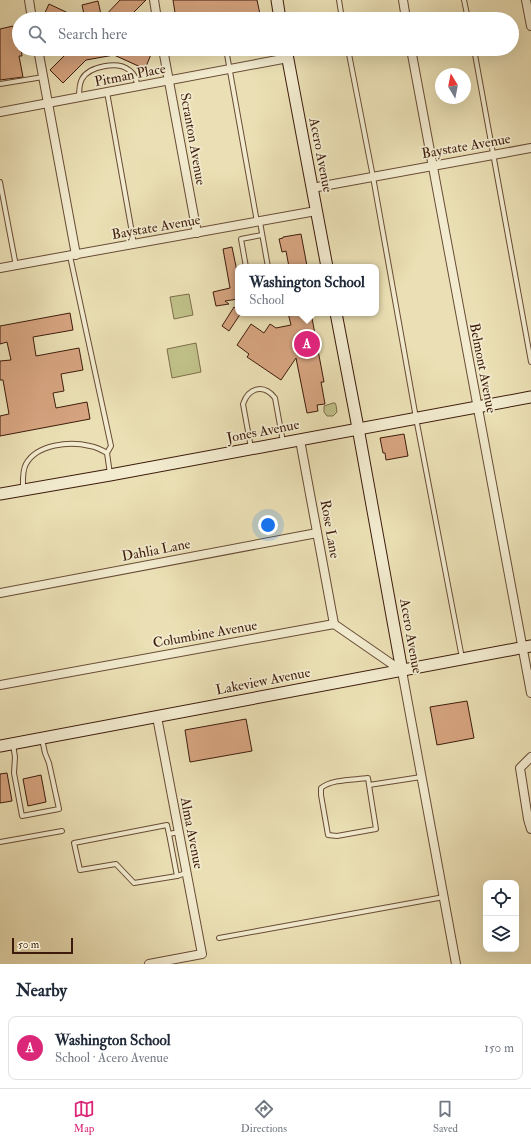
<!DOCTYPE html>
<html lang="en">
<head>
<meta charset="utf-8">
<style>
  body { margin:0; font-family:"IM FELL Double Pica",serif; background:#f2f2f3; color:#1f2937 }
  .controls { position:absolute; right:12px; bottom:12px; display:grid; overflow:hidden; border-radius:8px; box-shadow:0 4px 16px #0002 }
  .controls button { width:36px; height:36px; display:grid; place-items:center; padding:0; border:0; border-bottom:1px solid #e0e1e3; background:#fff; color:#1f2937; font:20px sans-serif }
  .compass { position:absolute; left:435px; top:68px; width:36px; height:36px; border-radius:50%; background:#fff; box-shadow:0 4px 16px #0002; rotate:350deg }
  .scale { position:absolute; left:12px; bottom:10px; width:61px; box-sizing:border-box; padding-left:4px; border:2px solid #3d1b0c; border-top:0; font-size:11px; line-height:14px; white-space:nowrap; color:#3d1b0c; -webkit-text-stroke:3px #f2ebcf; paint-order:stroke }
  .you { position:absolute; left:268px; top:525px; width:14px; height:14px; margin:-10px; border:3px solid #fff; border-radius:50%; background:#1a73e8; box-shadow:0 0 0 6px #1a73e833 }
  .badge { display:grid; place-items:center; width:26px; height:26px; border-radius:50%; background:#db2777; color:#fff; font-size:13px; font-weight:700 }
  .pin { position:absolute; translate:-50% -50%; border:2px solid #fff; box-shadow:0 1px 4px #0006 }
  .popup { position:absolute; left:235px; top:264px; width:144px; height:52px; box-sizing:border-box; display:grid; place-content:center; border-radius:8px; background:#fff; filter:drop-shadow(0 1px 3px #0005); font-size:13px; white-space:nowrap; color:#747a83 }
  .popup b { font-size:15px; color:#1f2937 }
  .popup::after { content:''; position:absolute; left:50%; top:100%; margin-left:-8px; border:8px solid transparent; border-top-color:#fff }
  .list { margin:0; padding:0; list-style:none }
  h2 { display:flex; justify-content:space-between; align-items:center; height:52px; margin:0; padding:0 16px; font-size:17px }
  h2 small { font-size:13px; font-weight:400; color:#747a83 }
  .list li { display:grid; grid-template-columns:26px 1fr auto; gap:12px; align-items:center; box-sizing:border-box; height:64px; margin:0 8px 8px; padding:0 8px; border:1px solid #e0e1e3; border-radius:8px }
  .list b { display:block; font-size:15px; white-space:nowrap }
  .list p { margin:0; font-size:13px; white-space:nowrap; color:#747a83 }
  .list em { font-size:13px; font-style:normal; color:#747a83 }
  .icon { flex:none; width:22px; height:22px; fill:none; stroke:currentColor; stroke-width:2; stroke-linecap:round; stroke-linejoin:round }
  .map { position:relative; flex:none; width:531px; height:964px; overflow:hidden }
  .search { position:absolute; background:#fff; box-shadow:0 4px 16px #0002; left:12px; right:12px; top:12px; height:44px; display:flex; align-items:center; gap:10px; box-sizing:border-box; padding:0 14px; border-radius:22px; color:#747a83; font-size:15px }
  .sheet { height:124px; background:#fff }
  nav { display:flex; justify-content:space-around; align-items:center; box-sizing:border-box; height:56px; border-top:1px solid #e0e1e3; background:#fff; font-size:11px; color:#747a83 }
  nav a { display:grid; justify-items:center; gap:2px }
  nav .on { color:#db2777 }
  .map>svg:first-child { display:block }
</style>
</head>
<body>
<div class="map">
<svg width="531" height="964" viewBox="0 0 531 964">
  <rect width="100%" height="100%" fill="#ebe0b5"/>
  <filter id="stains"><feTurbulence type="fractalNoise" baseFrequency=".005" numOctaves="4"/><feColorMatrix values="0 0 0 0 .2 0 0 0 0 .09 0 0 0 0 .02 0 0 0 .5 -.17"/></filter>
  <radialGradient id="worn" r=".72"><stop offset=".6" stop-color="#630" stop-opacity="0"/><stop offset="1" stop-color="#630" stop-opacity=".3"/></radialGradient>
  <!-- green -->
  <g fill="#bfc088" stroke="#7e6e4a">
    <path d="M189 294 193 315 174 319 170 297Z"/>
    <path d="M196 343 201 372 172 378 167 349Z"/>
    <path d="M333 403H335L336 405 337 412 333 416H327L324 412V406Z"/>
  </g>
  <!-- building -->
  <g fill="#d7a581" stroke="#3d1b0c">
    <path d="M120 0H146L127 19H85L82 5 98 1 102 19Z"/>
    <path d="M173 0H257L261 19H247V18L239 19H176Z"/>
    <path d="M49 4 81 19H42Z"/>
    <path d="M13 26 18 48 21 49 22 56H19L23 77 0 80V29Z"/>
    <path d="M71 49H146L152 52 145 69 114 55 86 60 63 83 50 70Z"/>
    <path d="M301 234 307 266 289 267 286 251 282 252 279 239 283 238V237Z"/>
    <path d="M232 247 238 276V299L225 301 229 304 216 306 213 292 230 288 223 249Z"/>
    <path d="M234 307 238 310V313H241L229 331 222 326Z"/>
    <path d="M70 313 73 330 33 337 36 356 79 348 83 370 61 374 64 391 53 393 56 408 87 402 90 419 0 436V416L9 414 3 380H0V361L11 360 7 342 0 344V326Z"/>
    <path d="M288 313H311L324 382H321L325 404 317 405 318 411 307 413 296 358 281 380 247 357 249 354 237 345 251 324 264 333 270 324 276 328 291 325Z"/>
    <path d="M404 434 408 456 386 460 385 453H383L380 438Z"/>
    <path d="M467 701 474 738 437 745 430 707Z"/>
    <path d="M246 719 252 751 190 762 185 730Z"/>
    <path d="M7 773 12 801 0 803V774Z"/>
    <path d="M41 775 46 802 28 806 23 779Z"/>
  </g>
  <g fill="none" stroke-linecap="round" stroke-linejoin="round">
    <defs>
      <g id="lane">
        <path d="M339 0 342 19"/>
        <path d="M464 0 468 19"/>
        <path d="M226 49 257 222"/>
        <path d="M348 49 373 177 416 418 462 658"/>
        <path d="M474 49 531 362"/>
        <path d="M164 54 192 49"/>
        <path d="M0 84 43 77"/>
        <path d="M107 92 134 244"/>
        <path d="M79 98C79 92 79 84 82 79 89 66 118 61 129 70 135 74 136 80 138 86"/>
        <path d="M0 182 16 266"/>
        <path d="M260 222 268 267"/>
        <path d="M70 256 111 446 107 453 110 474"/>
        <path d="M246 267 241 239 262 235"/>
        <path d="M251 448 243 404C249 387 264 384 275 398L283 442"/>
        <path d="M23 489C23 481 22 471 26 464 37 444 70 441 90 446 96 447 102 450 107 453"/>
        <path d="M13 744 15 757 14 773 22 816 59 809 49 763 45 753 42 739"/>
        <path d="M369 785 368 778C354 780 332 779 321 788V795L328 835 337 836 376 829 369 785 421 777"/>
        <path d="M179 832 169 834 177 876 186 873"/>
        <path d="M169 834 167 825 74 843 80 870 116 864 134 883 177 876"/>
        <path d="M0 842 62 831"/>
        <path d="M219 938 444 897"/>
      </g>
      <g id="street">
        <path d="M29 0 32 19"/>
        <path d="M154 0 157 19"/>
        <path d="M403 0 406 19"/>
        <path d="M526 0 531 26"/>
        <path d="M38 49 76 255"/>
        <path d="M163 49 197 233"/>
        <path d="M411 49 531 693"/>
        <path d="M0 112 288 58"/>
        <path d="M312 188 531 148"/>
        <path d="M0 268 316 211"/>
        <path d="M300 440 334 624"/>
        <path d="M0 593 317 533"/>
        <path d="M0 685 334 624 402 671 456 964"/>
        <path d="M531 757 520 768 528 819 531 829"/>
        <path d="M149 964 202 954 157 717"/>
      </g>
      <g id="secondary">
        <path d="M277 0 280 19"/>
        <path d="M286 49 327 267"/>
        <path d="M336 313 358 428 402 671"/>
        <path d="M0 494 110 475 531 397"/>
        <path d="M0 746 531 646"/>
      </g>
    </defs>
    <!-- lane casing -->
    <use href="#lane" stroke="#684c36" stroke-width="6"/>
    <!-- street casing -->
    <use href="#street" stroke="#684c36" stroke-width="10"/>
    <!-- secondary casing -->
    <use href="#secondary" stroke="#3d1b0c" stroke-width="13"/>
    <!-- lane -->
    <use href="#lane" stroke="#f2ebcf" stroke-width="4"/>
    <!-- street -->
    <use href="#street" stroke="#f2ebcf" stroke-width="8"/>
    <!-- secondary -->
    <use href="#secondary" stroke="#f2ebcf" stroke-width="11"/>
  </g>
  <g text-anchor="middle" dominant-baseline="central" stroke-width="3.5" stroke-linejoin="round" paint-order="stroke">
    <!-- street labels -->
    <g font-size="14" fill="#3d1b0c" stroke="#f2ebcf">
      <text transform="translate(130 75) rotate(-11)">Pitman Place</text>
      <text transform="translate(193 139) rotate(80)">Scranton Avenue</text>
      <text transform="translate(466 146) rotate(-10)">Baystate Avenue</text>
      <text transform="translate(321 155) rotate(79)">Acero Avenue</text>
      <text transform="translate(156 227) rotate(-10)">Baystate Avenue</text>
      <text transform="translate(483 368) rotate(79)">Belmont Avenue</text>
      <text transform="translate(263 431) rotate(-11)">Jones Avenue</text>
      <text transform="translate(330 529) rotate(80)">Rose Lane</text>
      <text transform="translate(156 550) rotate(-11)">Dahlia Lane</text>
      <text transform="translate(205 634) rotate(-10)">Columbine Avenue</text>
      <text transform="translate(411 636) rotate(80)">Acero Avenue</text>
      <text transform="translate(263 681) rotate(-11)">Lakeview Avenue</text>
      <text transform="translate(192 833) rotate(79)">Alma Avenue</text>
    </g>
  </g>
  <rect width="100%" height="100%" filter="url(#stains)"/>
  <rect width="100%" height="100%" fill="url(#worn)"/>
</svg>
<div class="controls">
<button><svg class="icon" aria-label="locate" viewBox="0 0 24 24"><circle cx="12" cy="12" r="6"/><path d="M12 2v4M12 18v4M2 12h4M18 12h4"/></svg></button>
<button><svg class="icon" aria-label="layers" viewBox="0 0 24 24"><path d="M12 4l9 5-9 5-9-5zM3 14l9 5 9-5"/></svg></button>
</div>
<svg class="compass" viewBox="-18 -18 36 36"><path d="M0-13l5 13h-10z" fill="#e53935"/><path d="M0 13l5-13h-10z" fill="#747a83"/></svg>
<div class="scale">50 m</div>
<div class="you"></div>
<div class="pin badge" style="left:307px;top:344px">A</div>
<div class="popup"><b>Washington School</b>School</div>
<div class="search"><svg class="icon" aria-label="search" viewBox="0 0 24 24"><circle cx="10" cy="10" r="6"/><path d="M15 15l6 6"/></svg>Search here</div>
</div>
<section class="sheet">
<h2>Nearby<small></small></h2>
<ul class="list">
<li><span class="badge">A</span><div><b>Washington School</b><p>School · Acero Avenue</p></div><em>150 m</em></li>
</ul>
</section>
<nav>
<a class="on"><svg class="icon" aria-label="map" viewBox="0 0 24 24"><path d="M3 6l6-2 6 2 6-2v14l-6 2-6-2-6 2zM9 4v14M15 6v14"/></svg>Map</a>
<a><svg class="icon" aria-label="directions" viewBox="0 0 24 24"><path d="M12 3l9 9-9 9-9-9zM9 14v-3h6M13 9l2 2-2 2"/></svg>Directions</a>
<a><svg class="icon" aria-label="saved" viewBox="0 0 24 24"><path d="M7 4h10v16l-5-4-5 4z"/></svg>Saved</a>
</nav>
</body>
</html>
